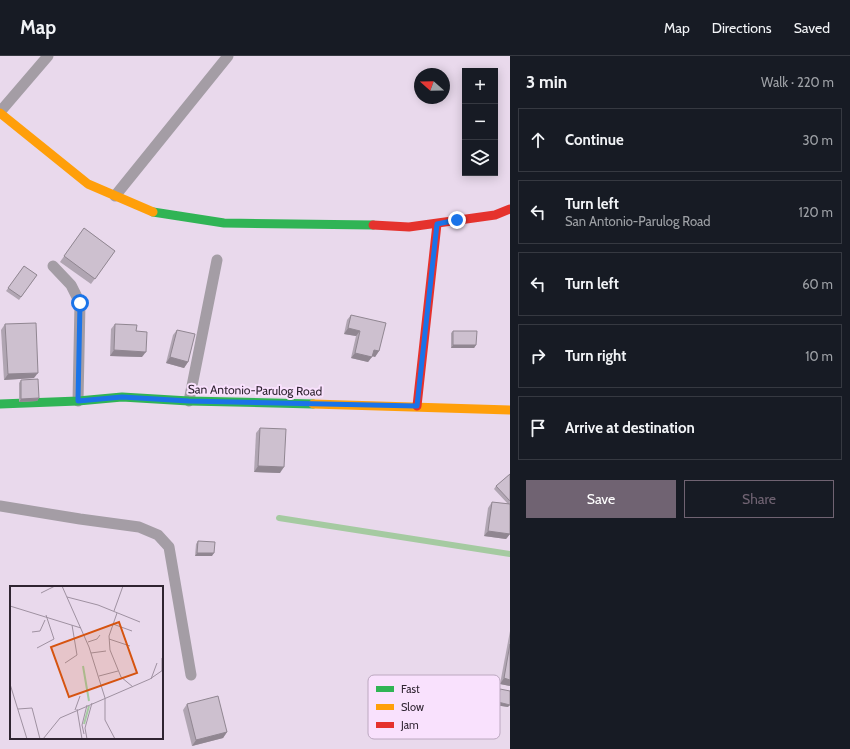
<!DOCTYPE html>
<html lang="en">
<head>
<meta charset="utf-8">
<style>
  body { margin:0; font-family:Cabin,sans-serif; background:#20242c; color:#f1f3f6 }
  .controls { position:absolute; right:12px; top:12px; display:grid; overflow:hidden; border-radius:0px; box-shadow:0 2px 10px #0003 }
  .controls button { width:36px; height:36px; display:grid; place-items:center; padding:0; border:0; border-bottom:1px solid #363941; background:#171b24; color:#f1f3f6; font:20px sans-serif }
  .compass { position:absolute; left:414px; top:12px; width:36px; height:36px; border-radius:50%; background:#171b24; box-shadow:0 2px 10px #0003; rotate:290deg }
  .stop { position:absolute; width:12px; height:12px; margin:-9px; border:3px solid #1a73e8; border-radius:50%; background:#fff }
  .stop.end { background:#1a73e8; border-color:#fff; box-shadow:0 1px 4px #0008 }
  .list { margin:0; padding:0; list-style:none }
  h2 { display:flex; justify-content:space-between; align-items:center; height:52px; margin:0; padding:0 16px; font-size:17px }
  h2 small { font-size:13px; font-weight:400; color:#9ea1a6 }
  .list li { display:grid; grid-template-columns:26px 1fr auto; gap:12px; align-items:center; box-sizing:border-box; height:64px; margin:0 8px 8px; padding:0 8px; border:1px solid #363941; border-radius:0px }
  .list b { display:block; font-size:15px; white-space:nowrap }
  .list p { margin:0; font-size:13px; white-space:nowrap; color:#9ea1a6 }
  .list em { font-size:13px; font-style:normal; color:#9ea1a6 }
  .actions { display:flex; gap:8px; padding:12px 16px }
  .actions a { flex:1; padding:9px 0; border:1px solid #706372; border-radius:0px; text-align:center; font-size:14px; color:#706372 }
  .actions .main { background:#706372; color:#fff }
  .icon { flex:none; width:22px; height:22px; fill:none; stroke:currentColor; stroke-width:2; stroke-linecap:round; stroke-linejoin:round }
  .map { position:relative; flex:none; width:510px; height:693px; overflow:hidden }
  header { display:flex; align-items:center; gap:24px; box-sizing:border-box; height:56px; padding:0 20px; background:#171b24; border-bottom:1px solid #363941 }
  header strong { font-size:19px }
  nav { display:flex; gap:22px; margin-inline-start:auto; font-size:14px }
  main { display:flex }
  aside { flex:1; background:#171b24 }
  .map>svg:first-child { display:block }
</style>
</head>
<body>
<header>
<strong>Map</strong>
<nav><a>Map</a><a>Directions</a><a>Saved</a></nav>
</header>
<main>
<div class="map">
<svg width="510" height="693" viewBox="0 0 510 693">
  <rect width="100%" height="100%" fill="#e9d9ec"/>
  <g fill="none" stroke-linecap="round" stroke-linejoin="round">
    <!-- stream -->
    <path stroke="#a5caa1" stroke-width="6" d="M279 462 510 498"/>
    <!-- lane -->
    <g stroke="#a49da5" stroke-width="11">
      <path d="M0 56 48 0"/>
      <path d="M115 140 228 0"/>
      <path d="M53 210 71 229 80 247 78 345"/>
      <path d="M189 345 217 204"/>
      <path d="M0 450 80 463 139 471 158 479 169 491 191 619"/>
    </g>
    <!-- fast -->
    <g stroke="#30b455" stroke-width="9">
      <path d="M153 156 224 167 373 169"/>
      <path d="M0 348 78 345 122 341 189 345 313 348"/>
    </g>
    <!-- slow -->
    <g stroke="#ff9f0a" stroke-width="9">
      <path d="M0 57 88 128 153 156"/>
      <path d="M313 348 510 354"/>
    </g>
    <!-- jam -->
    <g stroke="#e5322d" stroke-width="9">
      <path d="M373 169 409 171 495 159 510 153"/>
      <path d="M417 350 437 168"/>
    </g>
  </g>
  <!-- wall -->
  <g fill="#b0a5b2">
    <path d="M84 172 115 195 91 228 60 206Z"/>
    <path d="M24 210 37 219 19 244 6 235Z"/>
    <path d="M351 259 379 295 375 301 372 300 368 306 351 302 356 280 344 278 347 264Z"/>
    <path d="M5 268 34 322 4 324 1 274Z"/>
    <path d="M115 268 136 275 142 301 110 300 111 273Z"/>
    <path d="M177 274 188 306 184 312 166 307 173 279Z"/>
    <path d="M453 275 476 289 474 292H451V277Z"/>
    <path d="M21 324 39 342 37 345 19 346V327Z"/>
    <path d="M260 372 280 417 254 416 256 377Z"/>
    <path d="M510 418V478L506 483 484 480 488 452 492 446 508 448 494 433 496 430Z"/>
    <path d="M198 485 212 500H195L196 488Z"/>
    <path d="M510 575V630L500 628Z"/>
    <path d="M500 633 508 651 495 649 498 636Z"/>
    <path d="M187 648 227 676 223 682 192 690 183 654Z"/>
  </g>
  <!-- shaded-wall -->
  <g fill="#908691">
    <path d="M348 272 360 275 356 280 344 278Z"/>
    <path d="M453 289H476L474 292H451Z"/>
    <path d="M114 294 146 296 142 301 110 300Z"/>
    <path d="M374 294 379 295 375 301 370 299Z"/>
    <path d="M355 297 372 301 368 306 351 302Z"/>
    <path d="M170 301 188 306 184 312 166 307Z"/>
    <path d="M38 317 34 322 4 324 8 318Z"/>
    <path d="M39 342 37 345 19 346 21 343Z"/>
    <path d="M258 410 284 411 280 417 254 416Z"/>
    <path d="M488 475 510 478 506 483 484 480Z"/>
    <path d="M197 497H214L212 500H195Z"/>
    <path d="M504 622 510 624V630L500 628Z"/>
    <path d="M498 646 510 649 508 651 495 649Z"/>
    <path d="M227 676 223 682 192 690 196 684Z"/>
  </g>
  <!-- building -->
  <g fill="#cdc0cf" stroke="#908691">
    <path d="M84 172 115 195 95 223 64 200Z"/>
    <path d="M24 210 37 219 21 241 8 232Z"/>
    <path d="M351 259 386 267 379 295 374 294 372 301 355 297 360 275 348 272Z"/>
    <path d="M36 267 38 317 8 318 5 268Z"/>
    <path d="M115 268 137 269 136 275 147 276 146 296 114 294Z"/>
    <path d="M177 274 195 278 188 306 170 301Z"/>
    <path d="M453 275H477L476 289H453Z"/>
    <path d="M38 323 39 342 21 343V324Z"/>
    <path d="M260 372 286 373 284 411 258 410Z"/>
    <path d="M510 418V445L496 430Z"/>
    <path d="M492 446 510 448V478L488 475Z"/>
    <path d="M198 485 215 486 214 497H197Z"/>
    <path d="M510 588V624L504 622Z"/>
    <path d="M500 633 510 635V649L498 646Z"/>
    <path d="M218 640 227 676 196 684 187 648Z"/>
  </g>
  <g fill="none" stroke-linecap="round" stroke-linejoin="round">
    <!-- route -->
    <path stroke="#1a73e8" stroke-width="5" d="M80 247 78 345 122 341 189 345 417 350 437 168 457 164"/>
  </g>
  <g text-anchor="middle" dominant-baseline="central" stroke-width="4" stroke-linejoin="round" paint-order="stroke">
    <!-- street labels -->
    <g font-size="12" fill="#2f2431" stroke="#f9e1fd">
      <text transform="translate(255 334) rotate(1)">San Antonio-Parulog Road</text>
    </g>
  </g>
  <!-- overview -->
  <g transform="translate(10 530)">
    <rect width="153" height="153" fill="#e9d9ec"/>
    <path fill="none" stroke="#a5caa1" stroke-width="2" d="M73 80 79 115M74 138 79 120"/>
    <path fill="none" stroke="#9f91a1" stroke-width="1" d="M52 0 79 61 95 112V134L105 153M31 7 45 0M57 11 88 19 130 36M0 20 71 42M104 25 113 0M107 27 99 50 100 64 111 91 123 101M103 38 122 45M22 46 30 45 35 34M99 53 120 60M78 56 87 53 90 49M27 62 44 53 36 29M81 67 96 65M55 77 67 69 62 39M152 85V72M89 90 108 85M141 93 147 77M0 98 17 153M8 123 22 122 30 153M67 123 72 153M65 124 70 110M74 148 72 139 77 119M33 153 50 132 140 93 153 84M77 153 75 142 82 117"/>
    <path fill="#d65410" fill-opacity="0.15" stroke="#d65410" stroke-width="2" d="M109 36 127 87 59 111 41 61Z"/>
    <rect width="153" height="153" fill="none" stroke="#2f2431" stroke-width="2"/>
  </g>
  <!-- legend -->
  <rect x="368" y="619" width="132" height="64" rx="6" fill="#f9e1fd" stroke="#bca8c0" stroke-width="1"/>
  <rect x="376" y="630" width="18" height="6" fill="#30b455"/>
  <rect x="376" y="648" width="18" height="6" fill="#ff9f0a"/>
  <rect x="376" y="666" width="18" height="6" fill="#e5322d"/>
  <g font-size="11" fill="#2f2431">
    <text x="401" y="637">Fast</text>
    <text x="401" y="655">Slow</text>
    <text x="401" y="673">Jam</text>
  </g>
</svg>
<div class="controls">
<button>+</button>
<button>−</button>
<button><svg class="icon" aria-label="layers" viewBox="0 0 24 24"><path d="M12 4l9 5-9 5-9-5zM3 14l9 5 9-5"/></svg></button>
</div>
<svg class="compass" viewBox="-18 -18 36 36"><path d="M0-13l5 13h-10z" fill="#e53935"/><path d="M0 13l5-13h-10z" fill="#9ea1a6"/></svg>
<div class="stop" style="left:80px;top:247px"></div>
<div class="stop end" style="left:457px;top:164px"></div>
</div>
<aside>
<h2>3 min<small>Walk · 220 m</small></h2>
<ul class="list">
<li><svg class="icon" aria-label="ahead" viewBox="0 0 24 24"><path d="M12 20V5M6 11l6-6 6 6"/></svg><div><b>Continue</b></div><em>30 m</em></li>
<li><svg class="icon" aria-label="left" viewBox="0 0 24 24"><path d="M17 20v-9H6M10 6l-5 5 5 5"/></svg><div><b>Turn left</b><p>San Antonio-Parulog Road</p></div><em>120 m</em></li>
<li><svg class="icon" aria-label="left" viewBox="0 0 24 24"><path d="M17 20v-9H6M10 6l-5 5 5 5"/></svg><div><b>Turn left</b></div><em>60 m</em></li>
<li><svg class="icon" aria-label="right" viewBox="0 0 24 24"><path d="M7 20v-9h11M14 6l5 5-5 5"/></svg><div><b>Turn right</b></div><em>10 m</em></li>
<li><svg class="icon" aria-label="arrive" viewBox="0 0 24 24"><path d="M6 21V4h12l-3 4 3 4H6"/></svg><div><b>Arrive at destination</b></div></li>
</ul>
<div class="actions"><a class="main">Save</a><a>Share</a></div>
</aside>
</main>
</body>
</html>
